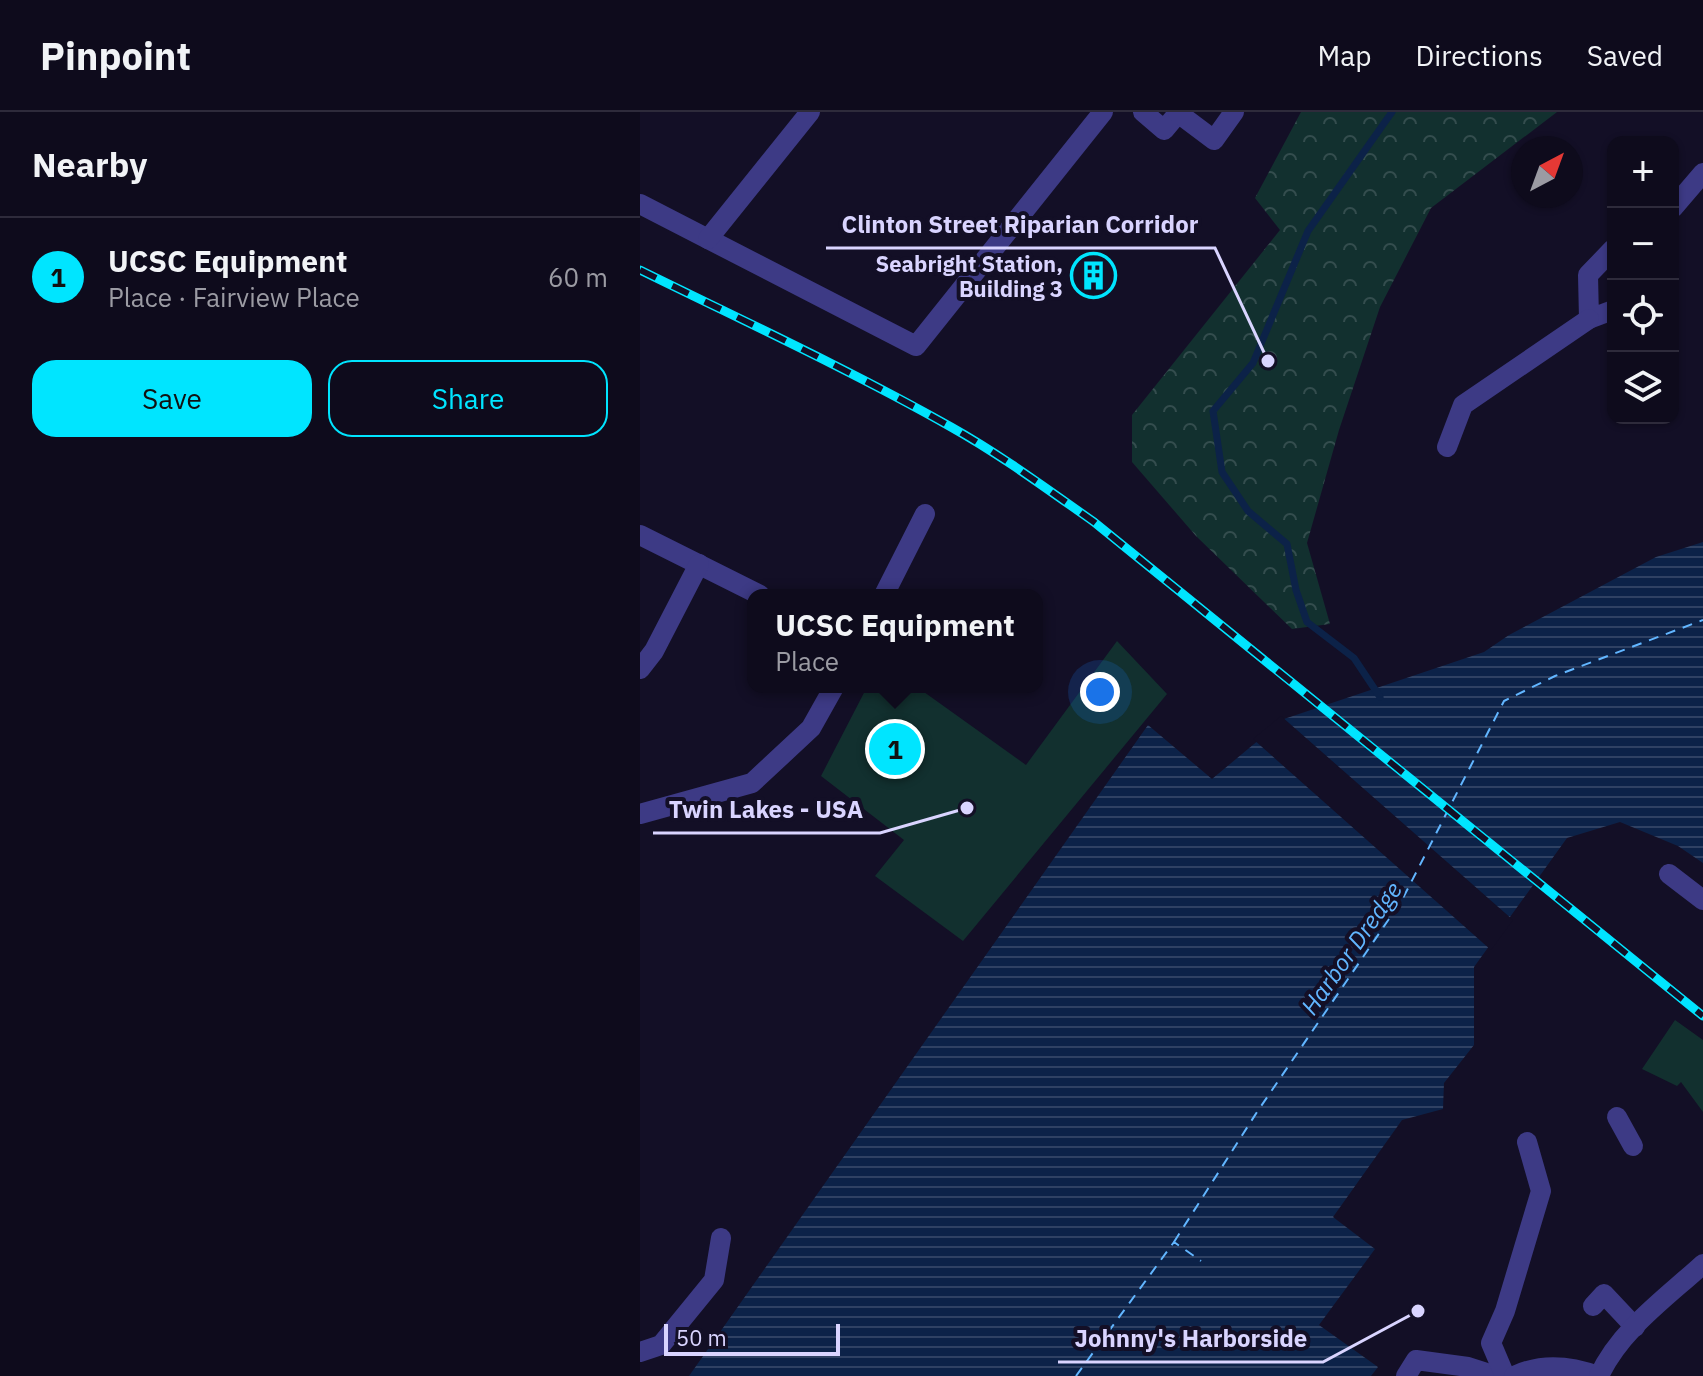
<!DOCTYPE html>
<html lang="en">
<head>
<meta charset="utf-8">
<style>
  body { margin:0; font-family:"IBM Plex Sans",sans-serif; background:#171425; color:#f1f3f6 }
  .controls { position:absolute; right:24px; top:24px; display:grid; overflow:hidden; border-radius:16px; box-shadow:0 2px 6px #0004 }
  .controls button { width:72px; height:72px; display:grid; place-items:center; padding:0; border:0; border-bottom:2px solid #2e2b3b; background:#0e0b1c; color:#f1f3f6; font:40px sans-serif }
  .compass { position:absolute; left:871px; top:24px; width:72px; height:72px; border-radius:50%; background:#0e0b1c; box-shadow:0 2px 6px #0004; rotate:41deg }
  .scale { position:absolute; left:24px; bottom:20px; width:176px; box-sizing:border-box; padding-left:8px; border:4px solid #d9d4ff; border-top:0; font-size:22px; line-height:28px; white-space:nowrap; color:#d9d4ff; -webkit-text-stroke:6px #130f26; paint-order:stroke }
  .you { position:absolute; left:460px; top:580px; width:28px; height:28px; margin:-20px; border:6px solid #fff; border-radius:50%; background:#1a73e8; box-shadow:0 0 0 12px #1a73e833 }
  .badge { display:grid; place-items:center; width:52px; height:52px; border-radius:50%; background:#00e5ff; color:#111; font-size:26px; font-weight:700 }
  .pin { position:absolute; translate:-50% -50%; border:4px solid #fff; box-shadow:0 2px 8px #0006 }
  .popup { position:absolute; left:107px; top:477px; width:296px; height:104px; box-sizing:border-box; display:grid; place-content:center; border-radius:16px; background:#0e0b1c; filter:drop-shadow(0 2px 6px #0005); font-size:26px; white-space:nowrap; color:#9b9ba3 }
  .popup b { font-size:30px; color:#f1f3f6 }
  .popup::after { content:''; position:absolute; left:50%; top:100%; margin-left:-16px; border:16px solid transparent; border-top-color:#0e0b1c }
  .list { margin:0; padding:0; list-style:none }
  h2 { display:flex; justify-content:space-between; align-items:center; height:104px; margin:0; padding:0 32px; font-size:34px }
  h2 small { font-size:26px; font-weight:400; color:#9b9ba3 }
  .list li { display:grid; grid-template-columns:52px 1fr auto; gap:24px; align-items:center; box-sizing:border-box; height:120px; padding:0 32px; border-top:2px solid #2e2b3b }
  .list b { display:block; font-size:30px; white-space:nowrap }
  .list p { margin:0; font-size:26px; white-space:nowrap; color:#9b9ba3 }
  .list em { font-size:26px; font-style:normal; color:#9b9ba3 }
  .actions { display:flex; gap:16px; padding:24px 32px }
  .actions a { flex:1; padding:18px 0; border:2px solid #00e5ff; border-radius:24px; text-align:center; font-size:28px; color:#00e5ff }
  .actions .main { background:#00e5ff; color:#111 }
  .icon { flex:none; width:44px; height:44px; fill:none; stroke:currentColor; stroke-width:2; stroke-linecap:round; stroke-linejoin:round }
  .map { position:relative; flex:none; width:1063px; height:1264px; overflow:hidden }
  header { display:flex; align-items:center; gap:48px; box-sizing:border-box; height:112px; padding:0 40px; background:#0e0b1c; border-bottom:2px solid #2e2b3b }
  header strong { font-size:38px }
  nav { display:flex; gap:44px; margin-inline-start:auto; font-size:28px }
  main { display:flex }
  aside { flex:1; background:#0e0b1c }
  .map>svg:first-child { display:block }
</style>
</head>
<body>
<header>
<strong>Pinpoint</strong>
<nav><a>Map</a><a>Directions</a><a>Saved</a></nav>
</header>
<main>
<aside>
<h2>Nearby<small></small></h2>
<ul class="list">
<li><span class="badge">1</span><div><b>UCSC Equipment</b><p>Place · Fairview Place</p></div><em>60 m</em></li>
</ul>
<div class="actions"><a class="main">Save</a><a>Share</a></div>
</aside>
<div class="map">
<svg width="1063" height="1264" viewBox="0 0 1063 1264">
  <defs>
    <pattern id="forest-crowns" width="20" height="18" patternUnits="userSpaceOnUse" patternTransform="scale(2)"><rect width="20" height="18" fill="#12302f"/><path d="M2 6a3 3 0 1 1 6 0M12 15a3 3 0 1 1 6 0" fill="none" stroke="#344d4e"/></pattern>
    <pattern id="water-rules" width="6" height="5" patternUnits="userSpaceOnUse" patternTransform="scale(2)"><rect width="6" height="5" fill="#0c2248"/><path d="M0 2.5h6" fill="none" stroke="#2f4163"/></pattern>
  </defs>
  <rect width="100%" height="100%" fill="#130f26"/>
  <!-- green -->
  <g fill="#12302f">
    <path d="M477 529 527 582 323 829 235 764 264 728 181 664 227 575H277L386 653Z"/>
    <path d="M1035 908 1063 928V1000L1041 970 1037 974 1002 957Z"/>
  </g>
  <!-- forest -->
  <path fill="url(#forest-crowns)" d="M661 0H917L791 96 740 195 699 318 667 431 690 512 652 517 556 424 492 350V303L640 118 615 86Z"/>
  <!-- water -->
  <path fill="url(#water-rules)" d="M1063 430V751L1038 734 980 710 927 726 834 855V933L804 971 803 997 762 1008 693 1105 735 1137 679 1213 738 1255 731 1264H49L508 613 572 667 644 607 844 540 869 523 1016 445Z"/>
  <!-- pier -->
  <path fill="#130f26" d="M641 604 873 808 851 838 613 627Z"/>
  <g fill="none" stroke-linecap="round" stroke-linejoin="round">
    <!-- stream -->
    <path stroke="#0c2248" stroke-width="7" d="M740 585 714 546 667 510 656 478 647 432 608 399 582 360 573 299 613 251 668 119 752 0"/>
    <!-- ferry -->
    <g stroke="#62b6ff" stroke-width="2" stroke-dasharray="10 8" stroke-linecap="butt">
      <path d="M534 1130 617 1000 762 788 864 589 915 564 1063 508"/>
      <path d="M436 1264 534 1130 561 1149"/>
    </g>
    <!-- minor -->
    <g stroke="#3d3a85" stroke-width="20">
      <path d="M503 0 524 18 539 0"/>
      <path d="M538 1 574 28 594 0"/>
      <path d="M0 92 276 234 463 0"/>
      <path d="M1033 96 1063 61"/>
      <path d="M68 127 170 0"/>
      <path d="M973 137 948 163 949 207 973 198"/>
      <path d="M807 335 823 293 949 207"/>
      <path d="M0 423 120 483"/>
      <path d="M244 483 285 402"/>
      <path d="M0 557 14 539 59 452"/>
      <path d="M0 702 112 671 171 616 194 575"/>
      <path d="M1029 762 1063 788"/>
      <path d="M977 1005 993 1034"/>
      <path d="M953 1194 964 1182 995 1215"/>
      <path d="M0 1240 21 1233 74 1168 81 1126"/>
      <path d="M766 1264 776 1248 828 1255 856 1264"/>
      <path d="M865 1264 851 1231 865 1199 901 1079 887 1030"/>
      <path d="M874 1264C901 1251 931 1254 958 1264"/>
      <path d="M959 1264C980 1218 1027 1185 1063 1152"/>
    </g>
    <defs>
      <path id="rail" d="M0 158C104 209 210 258 311 315 361 343 407 377 454 410L1063 904"/>
    </defs>
    <!-- rail casing -->
    <use href="#rail" stroke="#00e5ff" stroke-width="9"/>
    <!-- rail -->
    <use href="#rail" stroke="#130f26" stroke-width="6" stroke-dasharray="18" stroke-linecap="butt"/>
  </g>
  <!-- icons -->
  <defs>
    <symbol id="building-ring" viewBox="-11 -11 22 22"><circle r="9.5" fill="#130f26" stroke="#00e5ff" stroke-width="1.5"/><path d="M-4-6H4V6H1V3H-1V6H-4ZM-2.5-4.3h1.7v1.8h-1.7ZM.8-4.3h1.7v1.8H.8ZM-2.5-1h1.7V.8h-1.7ZM.8-1h1.7V.8H.8Z" fill="#00e5ff"/></symbol>
  </defs>
  <g fill-rule="evenodd">
    <use href="#building-ring" x="428" y="138" width="51" height="51"/>
  </g>
  <g text-anchor="middle" dominant-baseline="central" stroke-width="8" stroke-linejoin="round" paint-order="stroke">
    <!-- poi labels -->
    <g font-size="22" font-weight="bold" fill="#d9d4ff" stroke="#130f26" text-anchor="end">
      <text x="423" y="151">Seabright Station,<tspan x="423" dy="25">Building 3</tspan></text>
    </g>
    <!-- water labels -->
    <g font-size="24" font-style="italic" fill="#62b6ff" stroke="#130f26">
      <text transform="translate(711 836) rotate(-55)">Harbor Dredge</text>
    </g>
  </g>
  <!-- callouts -->
  <path fill="none" stroke="#d9d4ff" stroke-width="3" d="M628 249L575 136H186M327 696L240 721H13M778 1199L683 1250H418"/>
  <g fill="#d9d4ff" stroke="#130f26" stroke-width="3">
    <circle cx="628" cy="249" r="8"/>
    <circle cx="327" cy="696" r="8"/>
    <circle cx="778" cy="1199" r="8"/>
  </g>
  <g font-size="24" text-anchor="middle" font-weight="bold" fill="#d9d4ff" stroke="#130f26" stroke-width="8" stroke-linejoin="round" paint-order="stroke">
    <text x="380" y="121">Clinton Street Riparian Corridor</text>
    <text x="126" y="706">Twin Lakes - USA</text>
    <text x="551" y="1235">Johnny's Harborside</text>
  </g>
</svg>
<div class="controls">
<button>+</button>
<button>−</button>
<button><svg class="icon" aria-label="locate" viewBox="0 0 24 24"><circle cx="12" cy="12" r="6"/><path d="M12 2v4M12 18v4M2 12h4M18 12h4"/></svg></button>
<button><svg class="icon" aria-label="layers" viewBox="0 0 24 24"><path d="M12 4l9 5-9 5-9-5zM3 14l9 5 9-5"/></svg></button>
</div>
<svg class="compass" viewBox="-18 -18 36 36"><path d="M0-13l5 13h-10z" fill="#e53935"/><path d="M0 13l5-13h-10z" fill="#9b9ba3"/></svg>
<div class="scale">50 m</div>
<div class="you"></div>
<div class="pin badge" style="left:255px;top:637px">1</div>
<div class="popup"><b>UCSC Equipment</b>Place</div>
</div>
</main>
</body>
</html>
